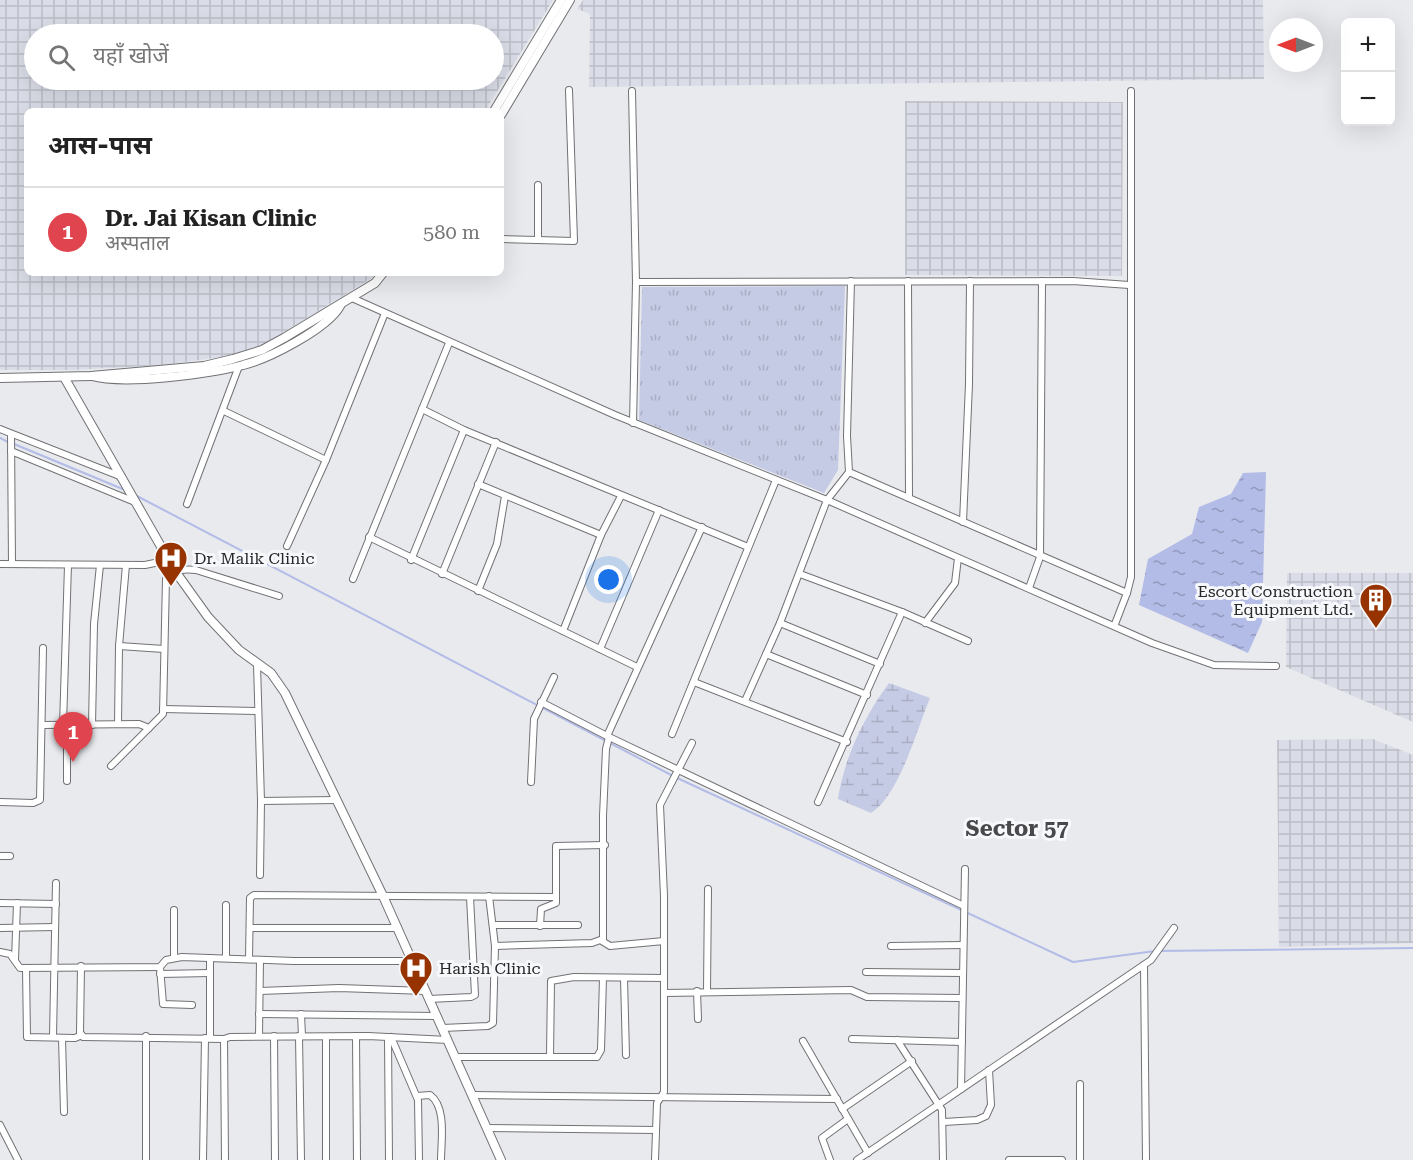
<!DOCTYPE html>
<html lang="hi">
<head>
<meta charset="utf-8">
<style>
  body { margin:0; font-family:"Roboto Serif","Noto Sans Devanagari",serif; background:#f6f6f6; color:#222 }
  .controls { position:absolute; right:18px; top:18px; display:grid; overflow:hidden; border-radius:9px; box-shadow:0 6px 24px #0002 }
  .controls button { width:54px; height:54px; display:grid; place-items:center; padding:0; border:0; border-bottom:2px solid #e0e0e0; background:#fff; color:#222; font:30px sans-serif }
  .compass { position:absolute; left:1269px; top:18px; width:54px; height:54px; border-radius:50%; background:#fff; box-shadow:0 6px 24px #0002; rotate:270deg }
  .you { position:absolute; left:609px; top:580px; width:21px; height:21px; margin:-15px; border:4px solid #fff; border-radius:50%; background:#1a73e8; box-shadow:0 0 0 9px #1a73e833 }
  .badge { display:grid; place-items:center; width:39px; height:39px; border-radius:50%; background:#973300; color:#fff; font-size:20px; font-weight:700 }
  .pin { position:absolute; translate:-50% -50px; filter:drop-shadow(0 2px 3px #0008) }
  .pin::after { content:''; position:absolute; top:32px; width:21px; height:18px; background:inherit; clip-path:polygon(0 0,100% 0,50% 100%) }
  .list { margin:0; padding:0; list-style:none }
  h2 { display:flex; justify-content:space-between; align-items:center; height:78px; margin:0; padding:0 24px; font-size:26px }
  h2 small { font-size:20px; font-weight:400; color:#767676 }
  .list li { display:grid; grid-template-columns:39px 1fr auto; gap:18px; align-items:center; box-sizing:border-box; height:90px; padding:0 24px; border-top:2px solid #e0e0e0 }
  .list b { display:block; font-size:22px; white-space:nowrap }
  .list p { margin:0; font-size:20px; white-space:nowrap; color:#767676 }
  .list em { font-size:20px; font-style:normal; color:#767676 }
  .icon { flex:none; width:33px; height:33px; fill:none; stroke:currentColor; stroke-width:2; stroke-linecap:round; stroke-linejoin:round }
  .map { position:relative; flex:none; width:1413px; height:1160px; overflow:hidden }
  .search { position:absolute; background:#fff; box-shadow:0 6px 24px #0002; left:24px; top:24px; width:480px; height:66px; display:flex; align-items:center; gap:15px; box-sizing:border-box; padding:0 21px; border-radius:33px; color:#767676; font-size:22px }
  .panel { position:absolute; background:#fff; box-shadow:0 6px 24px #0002; left:24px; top:108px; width:480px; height:168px; border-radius:9px }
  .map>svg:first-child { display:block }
</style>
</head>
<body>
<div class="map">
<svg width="1413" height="1160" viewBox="0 0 1413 1160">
  <defs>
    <pattern id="industrial-grid" width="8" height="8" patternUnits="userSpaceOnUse" patternTransform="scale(1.5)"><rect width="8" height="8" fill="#dadde7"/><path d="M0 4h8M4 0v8" fill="none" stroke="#bbbec6"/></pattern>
    <pattern id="grass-tufts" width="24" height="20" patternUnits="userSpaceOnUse" patternTransform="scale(1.5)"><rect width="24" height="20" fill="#c6cbe5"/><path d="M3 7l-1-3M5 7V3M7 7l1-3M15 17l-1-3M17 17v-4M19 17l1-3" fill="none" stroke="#aaaec4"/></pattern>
    <pattern id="wetland-marsh" width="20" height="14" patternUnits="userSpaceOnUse" patternTransform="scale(1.5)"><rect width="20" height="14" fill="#c6cbe5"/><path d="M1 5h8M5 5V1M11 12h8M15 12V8" fill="none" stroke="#aaaec4"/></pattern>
    <pattern id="water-ripples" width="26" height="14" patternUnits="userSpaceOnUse" patternTransform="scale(1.5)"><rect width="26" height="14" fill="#b3bbe7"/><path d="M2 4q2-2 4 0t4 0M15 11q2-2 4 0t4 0" fill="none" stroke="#9298bb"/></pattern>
  </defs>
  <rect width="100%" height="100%" fill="#e9eaee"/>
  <!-- industrial -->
  <g fill="url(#industrial-grid)" fill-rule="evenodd">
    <path d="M0 0H553L485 111H27V273H375L372 278 250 353 164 365 73 370H0ZM34 34H494V80H34Z"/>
    <path d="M583 0H1263L1264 79 589 87 590 14 577 9Z"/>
    <path d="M905 101 1123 102 1122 276 905 275Z"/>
    <path d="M1287 573H1413V722L1286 667Z"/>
    <path d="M1373 739 1413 755V943L1279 947 1277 740Z"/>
  </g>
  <!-- grass -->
  <path fill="url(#grass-tufts)" d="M845 286 838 470 824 493 639 420 642 287Z"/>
  <!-- wetland -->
  <path fill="url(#wetland-marsh)" d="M889 683 930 698C917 729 899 796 871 813L838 799C844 758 864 717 889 683Z"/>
  <!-- water -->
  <path fill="url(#water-ripples)" d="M1266 472 1262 622 1248 653 1139 605 1148 559 1192 534 1199 507 1231 494 1243 473Z"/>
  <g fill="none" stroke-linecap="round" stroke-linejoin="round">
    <!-- stream -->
    <g stroke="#b3bbe7" stroke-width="2">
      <path d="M0 438 8 442"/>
      <path d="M14 444 125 490"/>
      <path d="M135 495 675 777 1073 962 1155 951 1413 948"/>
    </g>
    <defs>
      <g id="minor">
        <path d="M632 91 636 282 633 423"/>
        <path d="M501 239 574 241 569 90"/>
        <path d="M538 240V185"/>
        <path d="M851 281 847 436 849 472 1127 593 1131 577V91"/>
        <path d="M908 281 909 498"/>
        <path d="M636 282 1073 281 1129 285"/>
        <path d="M352 298 615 415 827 500 1152 643 1214 665 1276 666"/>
        <path d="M422 409 464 430 748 547"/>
        <path d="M224 411 326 460"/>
        <path d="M0 429 122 477"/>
        <path d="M11 434 12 564"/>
        <path d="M11 451 135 502"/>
        <path d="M478 484 601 535"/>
        <path d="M187 504 239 366"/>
        <path d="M963 522 969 384 970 281"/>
        <path d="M369 537 637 667"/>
        <path d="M287 546 326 460 385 313"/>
        <path d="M411 560 464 430"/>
        <path d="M0 564 145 565 169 560"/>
        <path d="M442 574 496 442"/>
        <path d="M800 574 902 612 968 641"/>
        <path d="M353 579 449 343"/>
        <path d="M1029 588 1040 557 1042 281"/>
        <path d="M478 591 497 544 505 496"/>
        <path d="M780 623 880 664"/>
        <path d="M925 623 955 583 958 558"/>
        <path d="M1115 624 1127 593"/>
        <path d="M563 631 601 535 621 496"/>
        <path d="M119 646 164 649"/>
        <path d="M600 649 659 510"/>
        <path d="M766 654 867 695"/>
        <path d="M257 664 261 801"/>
        <path d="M694 682 847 742"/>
        <path d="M745 701 780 623 827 500 849 472"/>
        <path d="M541 702 607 736 964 906"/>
        <path d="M163 709 258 711"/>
        <path d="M118 724 119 646 126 565"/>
        <path d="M42 725 139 724 149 728"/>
        <path d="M63 725 68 565"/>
        <path d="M92 725 94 624 100 565"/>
        <path d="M672 734 776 480"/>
        <path d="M607 736 702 527"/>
        <path d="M111 766 163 714 166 579C173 569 185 569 196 570L279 596"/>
        <path d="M67 781V725"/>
        <path d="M531 782 534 719 554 677"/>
        <path d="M0 802 33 803 40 800 43 648"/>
        <path d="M818 802 902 612"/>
        <path d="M0 856H10"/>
        <path d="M260 875 261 801 337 800"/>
        <path d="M0 903 56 904"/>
        <path d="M226 905V958"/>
        <path d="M174 910V957"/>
        <path d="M493 925H578"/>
        <path d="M540 926 541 909 556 903V846L605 845"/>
        <path d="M0 928 55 927"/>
        <path d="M250 928H398"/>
        <path d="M602 941 610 946 664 941"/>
        <path d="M495 946 592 943 603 939V816L606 749 609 737"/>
        <path d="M891 946 963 945"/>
        <path d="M0 952 10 954 20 968 160 967 166 960 182 957 294 961H412"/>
        <path d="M210 958V1038"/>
        <path d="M249 959 250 898 254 895 554 897"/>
        <path d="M15 960 17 903"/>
        <path d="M1144 965 1146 1160"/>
        <path d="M81 966 80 1033 83 1037 224 1039 225 1160"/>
        <path d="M160 967 163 1004 192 1005"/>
        <path d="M26 968 27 1037 75 1038 82 1035"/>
        <path d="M866 972 963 973"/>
        <path d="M160 974 210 973"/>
        <path d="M624 978 626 1055"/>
        <path d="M707 990 708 889"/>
        <path d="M260 991 339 988 426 991"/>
        <path d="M697 991 698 1019"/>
        <path d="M664 993 851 990 867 997 962 998"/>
        <path d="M429 999 471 997 475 995 470 897"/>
        <path d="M259 1014 437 1016"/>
        <path d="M301 1014 302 1036"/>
        <path d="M442 1028 488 1026 493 1023 495 946 489 896"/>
        <path d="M146 1036V1160"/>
        <path d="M259 1036 260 960"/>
        <path d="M274 1036 275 1160"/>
        <path d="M299 1036 301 1160"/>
        <path d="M356 1036 357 1160"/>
        <path d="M53 1037 56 883"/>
        <path d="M388 1037 389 1160"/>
        <path d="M391 1037 418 1100 419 1160"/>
        <path d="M62 1038 64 1112"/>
        <path d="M224 1039 230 1037 368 1036 448 1040"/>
        <path d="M852 1039 962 1042"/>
        <path d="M897 1040 942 1110 943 1160"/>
        <path d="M803 1041 868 1153"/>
        <path d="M456 1057H597L601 1050 603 978"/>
        <path d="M550 1057 551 981 574 977 664 978"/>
        <path d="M961 1089 965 869"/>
        <path d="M473 1095 837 1099"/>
        <path d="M417 1096 430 1095C447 1107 441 1142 441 1160"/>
        <path d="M842 1109 912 1061"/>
        <path d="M944 1122 977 1120 986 1116 991 1105 989 1070"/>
        <path d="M0 1125 18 1160"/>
        <path d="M487 1128 656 1130"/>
        <path d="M203 1160 205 1038"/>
        <path d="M326 1160V1037"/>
        <path d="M655 1160 657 1103 664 1092V896L660 805 692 743"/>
        <path d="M830 1160 822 1138 848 1119"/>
        <path d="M857 1160 1151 960 1174 928"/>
        <path d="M1009 1160H1062"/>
        <path d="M1080 1160V1084"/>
      </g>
      <g id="tertiary">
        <path d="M494 111 561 0"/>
        <path d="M501 115 570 0"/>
        <path d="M92 376C124 385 210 374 243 365 268 359 327 329 340 306"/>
        <path d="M64 377 175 571 208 617 239 650 271 673 285 693 383 896 501 1160"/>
        <path d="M0 378 91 376 204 366 233 359 262 350 284 338 375 283 383 273"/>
      </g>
    </defs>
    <!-- minor casing -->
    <use href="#minor" stroke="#717275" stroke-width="8"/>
    <!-- tertiary casing -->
    <use href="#tertiary" stroke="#717275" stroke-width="10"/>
    <!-- minor -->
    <use href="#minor" stroke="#fff" stroke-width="6"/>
    <!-- tertiary -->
    <use href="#tertiary" stroke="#fff" stroke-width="8"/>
  </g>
  <!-- icons -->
  <defs>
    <symbol id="hospital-pin" viewBox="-11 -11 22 30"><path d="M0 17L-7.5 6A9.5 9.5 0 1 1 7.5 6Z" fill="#973300" stroke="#f7f8fb"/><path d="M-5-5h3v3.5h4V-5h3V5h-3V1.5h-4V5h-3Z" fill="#fff"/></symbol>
    <symbol id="building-pin" viewBox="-11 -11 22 30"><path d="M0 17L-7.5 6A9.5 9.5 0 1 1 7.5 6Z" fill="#973300" stroke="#f7f8fb"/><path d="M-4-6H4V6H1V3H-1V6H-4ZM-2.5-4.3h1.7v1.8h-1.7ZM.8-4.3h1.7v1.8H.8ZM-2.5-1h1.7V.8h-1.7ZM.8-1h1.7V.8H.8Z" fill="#fff"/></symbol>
  </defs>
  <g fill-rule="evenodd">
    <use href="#hospital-pin" x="152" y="539" width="38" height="52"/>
    <use href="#building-pin" x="1357" y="581" width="38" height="52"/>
    <use href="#hospital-pin" x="397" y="949" width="38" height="52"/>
  </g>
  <g text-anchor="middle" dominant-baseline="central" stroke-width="6" stroke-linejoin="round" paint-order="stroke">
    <!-- poi labels -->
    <g font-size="16" fill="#282829" stroke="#f7f8fb" text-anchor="start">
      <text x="194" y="558">Dr. Malik Clinic</text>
      <text x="1353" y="591" text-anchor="end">Escort Construction<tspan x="1353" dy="18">Equipment Ltd.</tspan></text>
      <text x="439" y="968">Harish Clinic</text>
    </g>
    <!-- district labels -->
    <g font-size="22" font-weight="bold" fill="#49494c" stroke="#f7f8fb">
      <text x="1017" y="828">Sector 57</text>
    </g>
  </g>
</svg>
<div class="controls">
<button>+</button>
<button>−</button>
</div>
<svg class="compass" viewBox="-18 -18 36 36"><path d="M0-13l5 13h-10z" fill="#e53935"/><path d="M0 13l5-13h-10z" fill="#767676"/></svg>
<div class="you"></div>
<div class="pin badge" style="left:73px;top:762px;background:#e0444e">1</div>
<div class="search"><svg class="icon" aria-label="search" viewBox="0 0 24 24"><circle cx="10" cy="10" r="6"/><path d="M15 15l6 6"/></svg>यहाँ खोजें</div>
<section class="panel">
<h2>आस-पास<small></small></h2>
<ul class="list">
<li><span class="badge" style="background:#e0444e">1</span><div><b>Dr. Jai Kisan Clinic</b><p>अस्पताल</p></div><em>580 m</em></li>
</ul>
</section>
</div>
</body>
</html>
